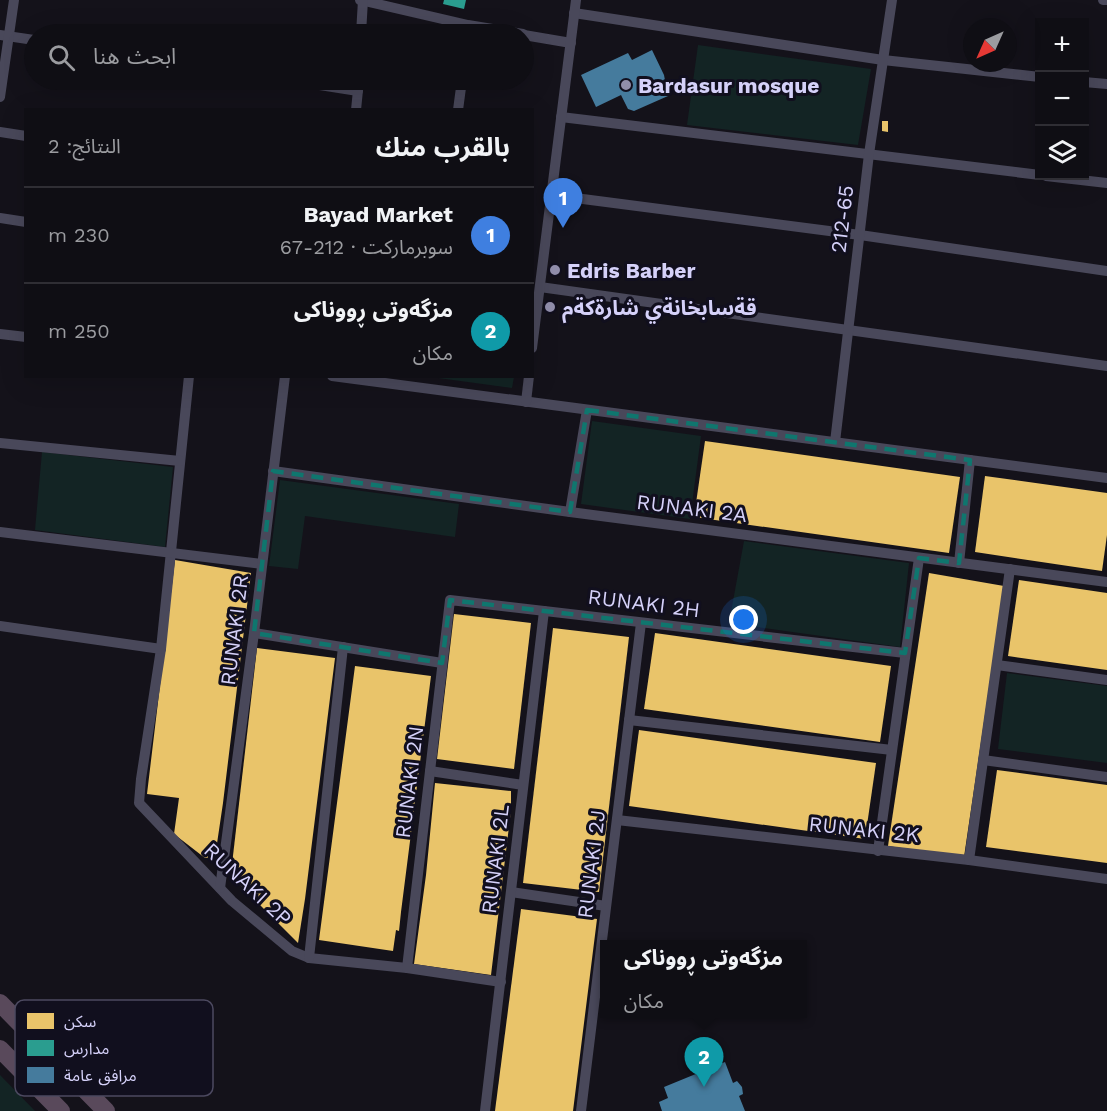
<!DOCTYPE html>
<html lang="ar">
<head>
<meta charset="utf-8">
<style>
  body { margin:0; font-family:"Work Sans","Noto Sans Arabic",sans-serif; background:#18171d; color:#f1f3f6; direction:rtl }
  .controls { position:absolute; right:18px; top:18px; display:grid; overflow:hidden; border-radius:0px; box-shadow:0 6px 24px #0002 }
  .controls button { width:54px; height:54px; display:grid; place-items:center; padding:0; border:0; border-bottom:2px solid #2f2e34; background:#0f0e14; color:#f1f3f6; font:30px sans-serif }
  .compass { position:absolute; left:963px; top:18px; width:54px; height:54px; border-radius:50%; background:#0f0e14; box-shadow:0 6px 24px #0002; rotate:225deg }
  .you { position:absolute; left:744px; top:620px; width:21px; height:21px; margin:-15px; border:4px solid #fff; border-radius:50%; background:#1a73e8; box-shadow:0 0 0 9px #1a73e833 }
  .badge { display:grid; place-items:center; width:39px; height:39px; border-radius:50%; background:#1a73e8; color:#fff; font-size:20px; font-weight:700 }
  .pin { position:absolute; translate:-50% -50px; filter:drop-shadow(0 2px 3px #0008) }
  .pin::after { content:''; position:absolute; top:32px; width:21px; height:18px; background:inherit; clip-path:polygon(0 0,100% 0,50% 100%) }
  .popup { position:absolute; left:600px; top:940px; width:207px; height:78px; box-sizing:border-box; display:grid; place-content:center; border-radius:0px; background:#0f0e14; filter:drop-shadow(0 2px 4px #0005); font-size:20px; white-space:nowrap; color:#9b9ca0 }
  .popup b { font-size:22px; color:#f1f3f6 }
  .popup::after { content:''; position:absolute; left:50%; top:100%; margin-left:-12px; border:12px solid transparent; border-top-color:#0f0e14 }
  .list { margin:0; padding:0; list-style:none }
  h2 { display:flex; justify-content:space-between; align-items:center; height:78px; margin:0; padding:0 24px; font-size:26px }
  h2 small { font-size:20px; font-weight:400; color:#9b9ca0 }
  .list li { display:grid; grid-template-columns:39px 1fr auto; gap:18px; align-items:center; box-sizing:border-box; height:96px; padding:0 24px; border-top:2px solid #2f2e34 }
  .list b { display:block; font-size:22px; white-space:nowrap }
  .list p { margin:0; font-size:20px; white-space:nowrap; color:#9b9ca0 }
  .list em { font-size:20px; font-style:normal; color:#9b9ca0 }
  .icon { flex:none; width:33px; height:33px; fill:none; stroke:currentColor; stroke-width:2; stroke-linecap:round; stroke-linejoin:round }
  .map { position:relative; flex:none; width:1107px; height:1111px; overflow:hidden; direction:ltr }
  .search { position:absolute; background:#0f0e14; box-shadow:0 6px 24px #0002; left:24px; top:24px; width:510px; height:66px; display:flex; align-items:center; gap:15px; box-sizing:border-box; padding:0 21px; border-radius:33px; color:#9b9ca0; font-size:22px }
  .panel { position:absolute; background:#0f0e14; box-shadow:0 6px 24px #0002; left:24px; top:108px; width:510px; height:270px; border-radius:0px; direction:rtl }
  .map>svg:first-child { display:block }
</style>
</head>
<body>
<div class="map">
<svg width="1107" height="1111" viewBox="0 0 1107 1111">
  <rect width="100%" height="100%" fill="#14121a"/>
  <!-- green -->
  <g fill="#132424">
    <path d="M698 45 871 69 858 145 687 125Z"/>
    <path d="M431 377H514L512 388Z"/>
    <path d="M592 421 701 436 690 519 581 504Z"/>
    <path d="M42 452 173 467 165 547 35 530Z"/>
    <path d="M280 480 459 504 455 537 305 516 298 569 269 566Z"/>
    <path d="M744 541 909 563 900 647 729 623Z"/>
    <path d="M1007 673 1107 686V763L998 749Z"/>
    <path d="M0 1075 35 1111H0Z"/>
  </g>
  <!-- homes -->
  <g fill="#e9c46a">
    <path d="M882 121H888V132L882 131Z"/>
    <path d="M705 441 960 477 949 553 694 517Z"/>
    <path d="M985 476 1107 493V535L1102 571 975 552Z"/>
    <path d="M175 560 251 573 223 803 215 857 205 858 174 834 179 798 147 794Z"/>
    <path d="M929 573 1004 586 964 857 888 846Z"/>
    <path d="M1019 580 1107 593V670L1008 656Z"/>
    <path d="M454 614 531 623 514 769 437 759Z"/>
    <path d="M553 628 629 637 599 892 523 883Z"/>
    <path d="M655 633 891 666 880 742 644 709Z"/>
    <path d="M257 648 335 658 305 899 298 943 234 879 231 873Z"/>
    <path d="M355 666 431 676 401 912 399 931 396 930 393 951 319 940Z"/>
    <path d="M639 730 876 763 865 839 629 806Z"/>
    <path d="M997 770 1107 785V863L986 847Z"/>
    <path d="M435 783 511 791V810L491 975 414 964 426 875Z"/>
    <path d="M521 909 597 919 573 1111H495Z"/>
  </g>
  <!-- schools -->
  <path fill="#2a9d8f" d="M444 0H466L464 9 443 4Z"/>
  <!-- public -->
  <g fill="#457b9d">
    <path d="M652 50 664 75 668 96 634 111 628 109 621 95 596 107 581 75 628 53 632 60Z"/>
    <path d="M725 1062 733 1083 737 1081 742 1087 743 1094 739 1096 745 1111H662L659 1102 668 1098 664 1087Z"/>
  </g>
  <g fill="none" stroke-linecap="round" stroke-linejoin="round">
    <!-- street -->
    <g stroke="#49485a" stroke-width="10">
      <path d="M360 0 468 25 523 34"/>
      <path d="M1103 0H1107"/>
      <path d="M574 13 883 60 1040 77"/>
      <path d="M361 34 363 0"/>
      <path d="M0 35 34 40"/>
      <path d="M524 35 571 43"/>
      <path d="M288 80 358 91"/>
      <path d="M1084 82 1107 84"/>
      <path d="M0 97 14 0"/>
      <path d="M356 110 359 80"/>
      <path d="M458 110 462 80"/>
      <path d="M561 117 1040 175"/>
      <path d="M0 132 26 136"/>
      <path d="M1046 176 1107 183"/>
      <path d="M552 195 860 235 1107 271"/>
      <path d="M0 218 26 222"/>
      <path d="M540 287 1107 366"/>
      <path d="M0 334 26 337"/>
      <path d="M532 348 576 0"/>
      <path d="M189 376 161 649 141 779 139 803 232 901 292 951 309 958 407 968 501 982"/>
      <path d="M332 376 1107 478"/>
      <path d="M526 402 529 376"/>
      <path d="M835 442 869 154 892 0"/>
      <path d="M0 443 180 461"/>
      <path d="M273 471 570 512 1107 582"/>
      <path d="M570 512 587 410"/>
      <path d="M0 532 262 564"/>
      <path d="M959 563 970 460"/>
      <path d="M0 626 161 649"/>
      <path d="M254 633 442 663"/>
      <path d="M997 665 1107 680"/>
      <path d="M629 720 892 750"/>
      <path d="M983 760 1107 777"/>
      <path d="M430 771 523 785"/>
      <path d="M617 820 969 860 1107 879"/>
      <path d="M878 851 919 558"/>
      <path d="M969 860 1010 569"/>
      <path d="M220 888 254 633 285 376"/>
      <path d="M511 892 606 906"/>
      <path d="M309 958 343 647"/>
      <path d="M407 968 450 600 905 653"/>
      <path d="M485 1111 544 611"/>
      <path d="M581 1111 641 623"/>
    </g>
    <!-- highway -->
    <g stroke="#59495b" stroke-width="18">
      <path d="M0 1003 106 1111"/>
      <path d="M0 1049 61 1111"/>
    </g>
  </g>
  <!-- marked area -->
  <path fill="none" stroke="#0f766e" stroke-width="4.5" stroke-dasharray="12 8" stroke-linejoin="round" d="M587 410 970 460 959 563 919 558 905 653 450 600 442 663 254 633 273 471 570 512Z"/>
  <!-- markers -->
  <g fill="#918eab" stroke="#110f1e" stroke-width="2">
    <circle cx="626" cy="85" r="6"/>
    <circle cx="555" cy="270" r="6"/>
    <circle cx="550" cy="307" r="6"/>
  </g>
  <g text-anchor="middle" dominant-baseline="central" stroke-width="6" stroke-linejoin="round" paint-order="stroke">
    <!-- poi labels -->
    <g font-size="21" font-weight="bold" fill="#d5d1f9" stroke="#110f1e" text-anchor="start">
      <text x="638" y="85">Bardasur mosque</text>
      <text x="567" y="270">Edris Barber</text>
      <text x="562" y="307">قةسابخانةي شارةكةم</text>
    </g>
    <!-- street labels -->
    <g font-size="21" fill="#d5d1f9" stroke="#110f1e">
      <text transform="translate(842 219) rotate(-83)">212-65</text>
      <text transform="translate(692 508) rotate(7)">RUNAKI 2A</text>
      <text transform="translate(644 603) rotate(7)">RUNAKI 2H</text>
      <text transform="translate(234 630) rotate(-83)">RUNAKI 2R</text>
      <text transform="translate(409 782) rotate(-83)">RUNAKI 2N</text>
      <text transform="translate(864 829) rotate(6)">RUNAKI 2K</text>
      <text transform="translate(495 859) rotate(-83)">RUNAKI 2L</text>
      <text transform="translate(591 864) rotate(-83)">RUNAKI 2J</text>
      <text transform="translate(248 884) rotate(43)">RUNAKI 2P</text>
    </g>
  </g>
  <!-- legend -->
  <rect x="15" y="1000" width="198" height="96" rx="9" fill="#110f1e" stroke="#4c4960" stroke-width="1.5"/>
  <rect x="27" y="1013" width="27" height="16" fill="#e9c46a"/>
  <rect x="27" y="1040" width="27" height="16" fill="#2a9d8f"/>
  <rect x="27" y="1067" width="27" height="16" fill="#457b9d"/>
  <g font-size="16" fill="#d5d1f9">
    <text x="64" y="1027">سكن</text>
    <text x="64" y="1054">مدارس</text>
    <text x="64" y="1081">مرافق عامة</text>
  </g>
</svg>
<div class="controls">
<button>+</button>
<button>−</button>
<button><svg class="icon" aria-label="layers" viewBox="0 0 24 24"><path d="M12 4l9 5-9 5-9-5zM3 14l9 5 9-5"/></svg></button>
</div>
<svg class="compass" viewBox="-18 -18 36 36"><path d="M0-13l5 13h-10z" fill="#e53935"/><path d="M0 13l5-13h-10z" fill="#9b9ca0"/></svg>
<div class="you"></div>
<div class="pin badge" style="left:563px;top:228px;background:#3f7fe0">1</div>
<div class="pin badge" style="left:704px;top:1087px;background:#0f9aa8">2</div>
<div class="popup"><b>مزگەوتی ڕووناکی</b>مكان</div>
<div class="search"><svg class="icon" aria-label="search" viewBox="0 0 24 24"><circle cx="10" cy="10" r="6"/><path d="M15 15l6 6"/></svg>ابحث هنا</div>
<section class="panel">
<h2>بالقرب منك<small>النتائج: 2</small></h2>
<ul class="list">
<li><span class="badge" style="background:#3f7fe0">1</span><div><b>Bayad Market</b><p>سوبرماركت · 212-67</p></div><em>230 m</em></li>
<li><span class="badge" style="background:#0f9aa8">2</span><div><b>مزگەوتی ڕووناکی</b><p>مكان</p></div><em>250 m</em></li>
</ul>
</section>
</div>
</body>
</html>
